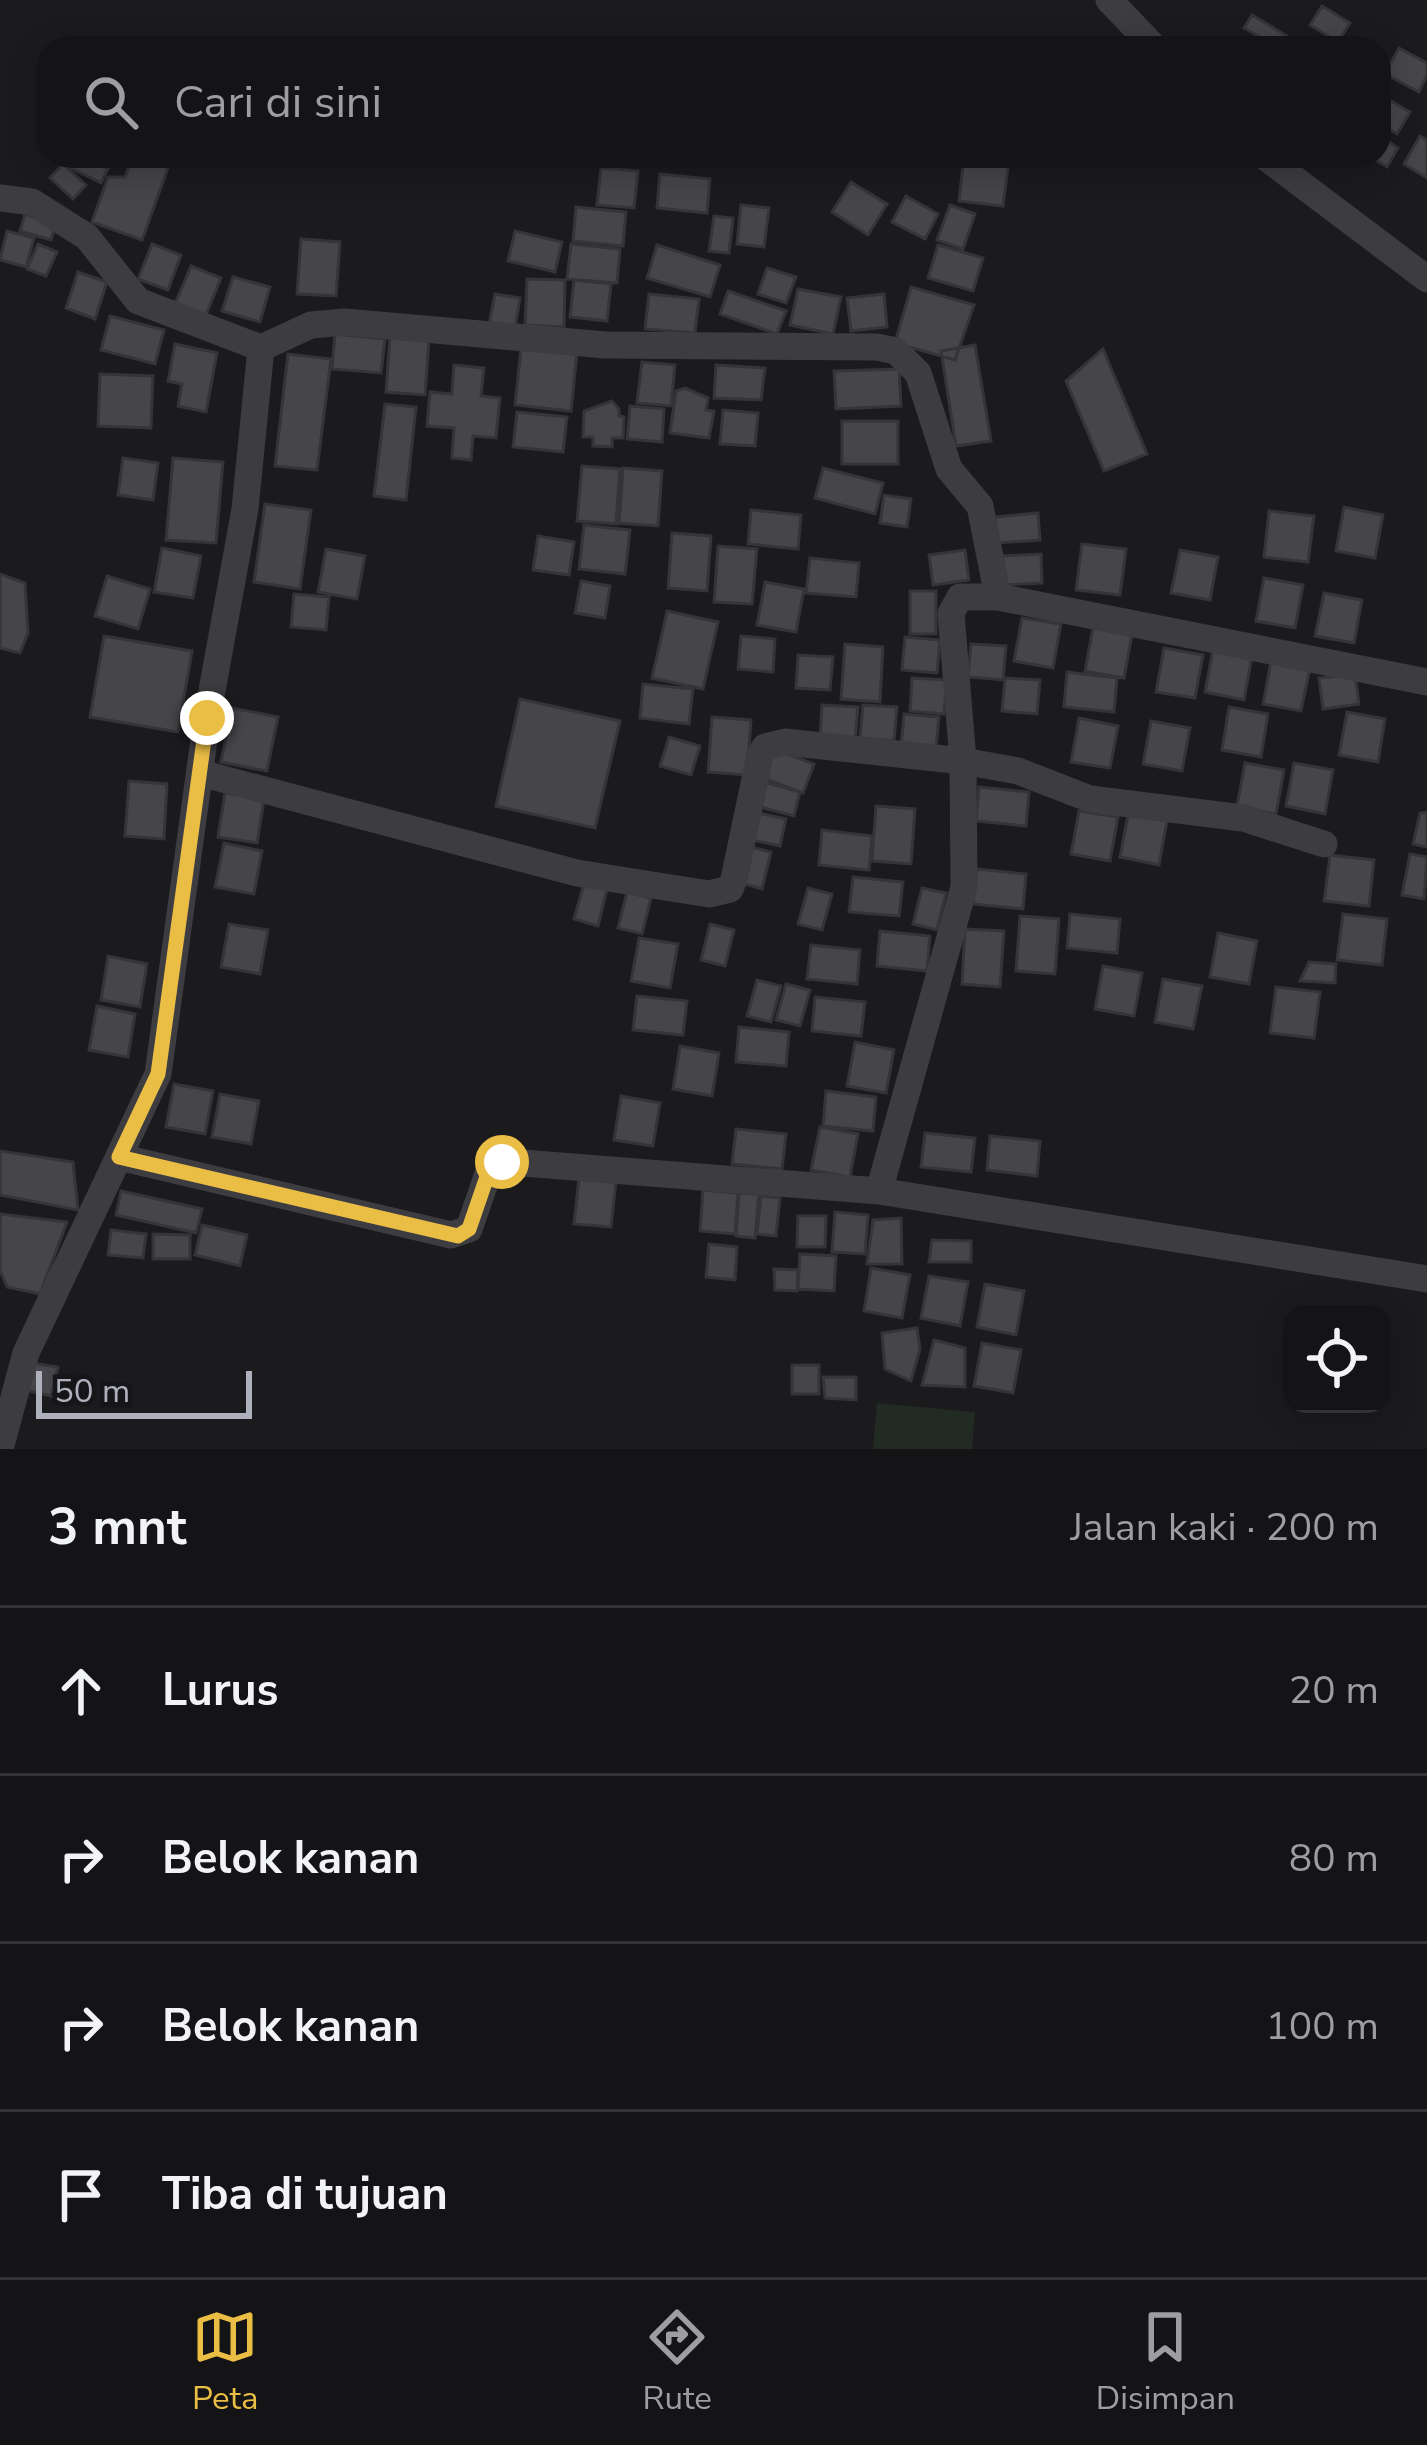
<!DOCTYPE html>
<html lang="id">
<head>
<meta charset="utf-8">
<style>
	:root { --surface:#141416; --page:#212123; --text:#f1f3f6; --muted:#9d9ea1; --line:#333335; --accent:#eabd45 }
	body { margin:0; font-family:"Nunito Sans",sans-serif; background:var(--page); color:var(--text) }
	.controls { position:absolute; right:36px; bottom:36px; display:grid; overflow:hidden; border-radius:24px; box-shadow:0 6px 30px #0003 }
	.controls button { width:108px; height:108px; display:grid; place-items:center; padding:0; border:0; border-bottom:3px solid var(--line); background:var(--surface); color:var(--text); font:60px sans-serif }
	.scale { position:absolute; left:36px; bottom:30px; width:216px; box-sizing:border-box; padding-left:12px; border:6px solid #aeb1bb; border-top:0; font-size:33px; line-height:42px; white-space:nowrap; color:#aeb1bb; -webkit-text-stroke:9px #161518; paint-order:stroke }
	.stop { position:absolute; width:36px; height:36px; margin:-27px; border:9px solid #eabd45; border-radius:50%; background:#fff }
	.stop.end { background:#eabd45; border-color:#fff; box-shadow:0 3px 12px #0008 }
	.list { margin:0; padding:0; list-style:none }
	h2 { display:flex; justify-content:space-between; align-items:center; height:156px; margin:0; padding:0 48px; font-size:51px }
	h2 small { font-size:39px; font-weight:400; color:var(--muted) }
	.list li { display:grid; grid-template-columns:78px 1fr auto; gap:36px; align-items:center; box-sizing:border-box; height:168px; padding:0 48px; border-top:3px solid var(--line) }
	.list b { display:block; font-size:45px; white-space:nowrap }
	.list em { font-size:39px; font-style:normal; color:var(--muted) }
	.icon { flex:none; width:66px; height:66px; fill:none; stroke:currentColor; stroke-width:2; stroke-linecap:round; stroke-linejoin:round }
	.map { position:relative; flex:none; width:1427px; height:1449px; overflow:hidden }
	.search { position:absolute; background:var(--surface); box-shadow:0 6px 30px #0003; left:36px; right:36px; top:36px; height:132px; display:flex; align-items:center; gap:30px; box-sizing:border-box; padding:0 42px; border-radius:36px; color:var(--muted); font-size:45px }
	.sheet { height:828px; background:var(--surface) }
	nav { display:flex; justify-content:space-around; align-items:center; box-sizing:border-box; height:168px; border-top:3px solid var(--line); background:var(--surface); font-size:33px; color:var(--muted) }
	nav a { display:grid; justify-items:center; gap:6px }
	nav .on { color:var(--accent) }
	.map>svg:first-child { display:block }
	.green { fill:#222a24 }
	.building { fill:#45454a; stroke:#353538; stroke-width:3 }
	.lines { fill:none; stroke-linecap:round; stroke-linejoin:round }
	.street { stroke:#3c3c41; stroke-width:27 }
	.route { stroke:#eabd45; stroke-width:15 }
</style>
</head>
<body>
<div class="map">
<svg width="1427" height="1449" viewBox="0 0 1427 1449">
	<rect width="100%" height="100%" fill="#1b1a1d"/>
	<path class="green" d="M 877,1403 L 975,1412 L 972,1449 L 873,1449 Z"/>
	<path class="building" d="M 1322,6 L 1350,23 L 1338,42 L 1310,25 Z
		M 1252,15 L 1287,36 L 1279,48 L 1244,28 Z
		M 1399,48 L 1427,63 L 1427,75 L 1419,92 L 1385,74 Z
		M 1383,96 L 1410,112 L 1397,134 L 1379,123 Z
		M 1420,136 L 1427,140 L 1427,178 L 1404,164 Z
		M 1387,141 L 1398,148 L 1387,167 L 1376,160 Z
		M 74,156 L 83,156 L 108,169 L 101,183 L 69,167 Z
		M 133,156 L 168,168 L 142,240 L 92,222 L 108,177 L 125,177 Z
		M 964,156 L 1009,160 L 1003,206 L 959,201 Z
		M 63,164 L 86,185 L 73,199 L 50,178 Z
		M 601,168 L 638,171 L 634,208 L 597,205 Z
		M 660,174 L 710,179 L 707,213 L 657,208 Z
		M 851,182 L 887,204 L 868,235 L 832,212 Z
		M 906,196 L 938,214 L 925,239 L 892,222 Z
		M 741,205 L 769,208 L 764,247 L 737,244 Z
		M 950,205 L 975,214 L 963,249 L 937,240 Z
		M 576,207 L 626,212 L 623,246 L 573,241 Z
		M 25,214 L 56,224 L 51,240 L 20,231 Z
		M 714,216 L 733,218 L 729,253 L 709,251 Z
		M 7,231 L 34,238 L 26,267 L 0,260 Z
		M 515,231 L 562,242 L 555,272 L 508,261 Z
		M 301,239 L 340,242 L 336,296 L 297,294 Z
		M 38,244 L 57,252 L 46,276 L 27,269 Z
		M 152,244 L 181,255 L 168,290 L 138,279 Z
		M 571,244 L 620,249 L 617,283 L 567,279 Z
		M 657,245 L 720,265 L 710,297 L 647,278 Z
		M 938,245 L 983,258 L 973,291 L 928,278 Z
		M 191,266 L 221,278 L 205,317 L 175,304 Z
		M 767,268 L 796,277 L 786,303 L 758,294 Z
		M 78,272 L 107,282 L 95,319 L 66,308 Z
		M 233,277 L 270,287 L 260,322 L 222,311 Z
		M 527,279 L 565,280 L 564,327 L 525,325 Z
		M 574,280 L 611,284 L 607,321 L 570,317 Z
		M 911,287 L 974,305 L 955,360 L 895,343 Z
		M 798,289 L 841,297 L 833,334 L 790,325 Z
		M 728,291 L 786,311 L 777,334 L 720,314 Z
		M 495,294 L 520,298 L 515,328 L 489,324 Z
		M 649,294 L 699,299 L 695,333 L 645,329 Z
		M 884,294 L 887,327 L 851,331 L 847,298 Z
		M 110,316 L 164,330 L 155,364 L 101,350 Z
		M 335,334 L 385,339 L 381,373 L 332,369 Z
		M 390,337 L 429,340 L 425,395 L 386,392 Z
		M 175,344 L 217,353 L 206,412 L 178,406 L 182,384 L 168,381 Z
		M 975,345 L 991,441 L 956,446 L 941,351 Z
		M 521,349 L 577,354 L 571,411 L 515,405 Z
		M 1103,349 L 1147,454 L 1104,471 L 1066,381 Z
		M 288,354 L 331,359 L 317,470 L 275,466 Z
		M 642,362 L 675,365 L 671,406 L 637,403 Z
		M 454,365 L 484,368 L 481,396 L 500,398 L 496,438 L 473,436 L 471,460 L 452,458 L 454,428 L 427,426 L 430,392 L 452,394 Z
		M 716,365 L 765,368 L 761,400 L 714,398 Z
		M 899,369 L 901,406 L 836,409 L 834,371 Z
		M 100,374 L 153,376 L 151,428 L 98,426 Z
		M 685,388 L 708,398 L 706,410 L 714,411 L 709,438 L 670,433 L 676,391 Z
		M 612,401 L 619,409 L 619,416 L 624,417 L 623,438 L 612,438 L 612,447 L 593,446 L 593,437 L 583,437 L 584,411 Z
		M 385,404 L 416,407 L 406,500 L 374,496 Z
		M 630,406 L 664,409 L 662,442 L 627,439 Z
		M 723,410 L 758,413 L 755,446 L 720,444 Z
		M 517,412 L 567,417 L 563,452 L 513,447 Z
		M 842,421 L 898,421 L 898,464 L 842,464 Z
		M 123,458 L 158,463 L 153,500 L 118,495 Z
		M 173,458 L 223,462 L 216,543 L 166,540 Z
		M 582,466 L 620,469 L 616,524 L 577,521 Z
		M 623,468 L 662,471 L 658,526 L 619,523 Z
		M 823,468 L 883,483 L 875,514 L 815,498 Z
		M 884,495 L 911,499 L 907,527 L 880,523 Z
		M 265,504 L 311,510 L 300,589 L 254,582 Z
		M 1344,507 L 1383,515 L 1375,558 L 1336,551 Z
		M 751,510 L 801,515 L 798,549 L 748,544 Z
		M 1269,511 L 1314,516 L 1308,562 L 1264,557 Z
		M 1038,513 L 1040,540 L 997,543 L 995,517 Z
		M 584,525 L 630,530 L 625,574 L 579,569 Z
		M 672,533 L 711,536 L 707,591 L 668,588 Z
		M 538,536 L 574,542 L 569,575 L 533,570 Z
		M 1082,544 L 1126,549 L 1120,595 L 1076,590 Z
		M 718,546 L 757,549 L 752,604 L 714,602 Z
		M 162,548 L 201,556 L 193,598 L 154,592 Z
		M 326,549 L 365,556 L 357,599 L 318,592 Z
		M 965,550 L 969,580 L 933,585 L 929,555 Z
		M 1180,550 L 1218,557 L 1210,600 L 1171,593 Z
		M 1041,554 L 1042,583 L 1004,585 L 1002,556 Z
		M 810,558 L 859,563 L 856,597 L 806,593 Z
		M 0,574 L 25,583 L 28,633 L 20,653 L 0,648 Z
		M 107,576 L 150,589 L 138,629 L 95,616 Z
		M 1264,578 L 1303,585 L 1295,628 L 1256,621 Z
		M 581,581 L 610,586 L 605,618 L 575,613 Z
		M 765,582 L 804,589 L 796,632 L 757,625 Z
		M 910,591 L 936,591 L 936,634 L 910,634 Z
		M 1324,593 L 1362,600 L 1354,643 L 1315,636 Z
		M 294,594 L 329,597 L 326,630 L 291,627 Z
		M 667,611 L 718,622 L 703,689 L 652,678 Z
		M 1022,618 L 1061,624 L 1053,668 L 1014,661 Z
		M 1093,628 L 1132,635 L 1124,678 L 1085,671 Z
		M 104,636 L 192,651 L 178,732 L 90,717 Z
		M 741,636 L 775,639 L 773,672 L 738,669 Z
		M 905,637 L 940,640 L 937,673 L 902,670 Z
		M 845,644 L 883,647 L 880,702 L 841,699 Z
		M 971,644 L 1006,646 L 1003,680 L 968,677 Z
		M 1164,648 L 1203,655 L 1195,698 L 1156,692 Z
		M 1213,649 L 1252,656 L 1244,700 L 1205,692 Z
		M 798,655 L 833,657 L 830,690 L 796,688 Z
		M 1271,661 L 1310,668 L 1301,711 L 1263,704 Z
		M 1067,672 L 1117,678 L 1114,712 L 1064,707 Z
		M 1355,674 L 1359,704 L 1323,709 L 1319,678 Z
		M 912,678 L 947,680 L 944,714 L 910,711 Z
		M 1005,678 L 1040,680 L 1037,714 L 1002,711 Z
		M 643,684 L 693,689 L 689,724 L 640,718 Z
		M 520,699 L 620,721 L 595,828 L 496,806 Z
		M 822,705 L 858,707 L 855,741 L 820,738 Z
		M 863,705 L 897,707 L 894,741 L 860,738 Z
		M 1229,707 L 1268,714 L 1261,757 L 1222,750 Z
		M 232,708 L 278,717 L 267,771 L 221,762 Z
		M 1347,712 L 1385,719 L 1378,762 L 1339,755 Z
		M 904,714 L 939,717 L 936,749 L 901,746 Z
		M 712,717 L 751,720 L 747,775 L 708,772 Z
		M 1079,718 L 1118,726 L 1110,768 L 1071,762 Z
		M 1151,721 L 1190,728 L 1182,771 L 1143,764 Z
		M 669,737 L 700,746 L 691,775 L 660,766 Z
		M 775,749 L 814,764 L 803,793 L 763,778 Z
		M 1245,763 L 1284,770 L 1276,814 L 1237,806 Z
		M 1294,763 L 1333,770 L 1325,814 L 1286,806 Z
		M 129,781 L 167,784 L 164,839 L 125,836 Z
		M 763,782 L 800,792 L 794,816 L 757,806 Z
		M 979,787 L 1029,792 L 1026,826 L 976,821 Z
		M 225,793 L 264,800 L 257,843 L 218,837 Z
		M 876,806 L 915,809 L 911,864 L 872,861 Z
		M 1079,811 L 1118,817 L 1110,861 L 1071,854 Z
		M 754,812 L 786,819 L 780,846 L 748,839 Z
		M 1427,812 L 1427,847 L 1413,844 L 1420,813 Z
		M 1128,815 L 1167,821 L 1159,865 L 1120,857 Z
		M 822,830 L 872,836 L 869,870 L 819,865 Z
		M 224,843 L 262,851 L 254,894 L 215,887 Z
		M 747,846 L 771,852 L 762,889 L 738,882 Z
		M 1410,854 L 1427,857 L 1424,899 L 1402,895 Z
		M 1330,855 L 1374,860 L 1369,906 L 1324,901 Z
		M 977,869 L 1026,874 L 1023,909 L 973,904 Z
		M 853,877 L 903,882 L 899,916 L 849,912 Z
		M 584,883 L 607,889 L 598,926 L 574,919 Z
		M 808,888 L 832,894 L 822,930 L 798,924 Z
		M 922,888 L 946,893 L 937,930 L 913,924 Z
		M 627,892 L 651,898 L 642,934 L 618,928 Z
		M 1070,914 L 1120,919 L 1117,953 L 1067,948 Z
		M 1343,914 L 1387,919 L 1382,965 L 1337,960 Z
		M 1020,916 L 1059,919 L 1055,974 L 1016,971 Z
		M 229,924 L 268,930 L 260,974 L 221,967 Z
		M 710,924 L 734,930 L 725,966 L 701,960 Z
		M 965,929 L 1004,931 L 1000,987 L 962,984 Z
		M 880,931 L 930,936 L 927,971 L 877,966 Z
		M 1218,933 L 1257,941 L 1249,984 L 1210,977 Z
		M 639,938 L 678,944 L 670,988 L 631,981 Z
		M 811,945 L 860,950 L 857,984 L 807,979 Z
		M 108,956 L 147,964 L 140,1007 L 101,1000 Z
		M 1309,962 L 1336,964 L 1335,983 L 1300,981 Z
		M 1103,966 L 1142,973 L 1134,1016 L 1095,1009 Z
		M 1163,979 L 1202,986 L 1193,1029 L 1155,1022 Z
		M 757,980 L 781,986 L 771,1022 L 747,1016 Z
		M 786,984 L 810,990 L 800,1026 L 776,1020 Z
		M 1276,987 L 1320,992 L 1314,1038 L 1270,1033 Z
		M 637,996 L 687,1001 L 683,1035 L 633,1030 Z
		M 815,997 L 865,1002 L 861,1036 L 812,1031 Z
		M 97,1006 L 135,1014 L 128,1057 L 89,1050 Z
		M 739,1027 L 789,1032 L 786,1066 L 736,1062 Z
		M 855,1042 L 894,1050 L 886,1093 L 847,1086 Z
		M 680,1046 L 719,1053 L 712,1096 L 673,1089 Z
		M 174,1084 L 213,1091 L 205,1134 L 166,1127 Z
		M 826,1091 L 876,1097 L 873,1131 L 823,1126 Z
		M 220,1094 L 259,1101 L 251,1144 L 212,1137 Z
		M 621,1096 L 660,1103 L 653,1146 L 614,1140 Z
		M 820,1127 L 858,1134 L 850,1177 L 811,1170 Z
		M 736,1129 L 786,1134 L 782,1169 L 732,1164 Z
		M 925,1133 L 975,1138 L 971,1172 L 921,1167 Z
		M 990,1136 L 1040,1141 L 1037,1176 L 987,1170 Z
		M 0,1151 L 73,1162 L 78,1210 L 0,1195 Z
		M 579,1178 L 616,1181 L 611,1227 L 574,1224 Z
		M 703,1190 L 738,1193 L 735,1234 L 700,1231 Z
		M 121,1191 L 202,1209 L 196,1233 L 116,1215 Z
		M 739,1193 L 759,1194 L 755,1238 L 736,1236 Z
		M 761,1196 L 780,1198 L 776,1236 L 757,1234 Z
		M 835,1212 L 868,1215 L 865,1254 L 832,1252 Z
		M 0,1214 L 67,1222 L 40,1294 L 7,1287 L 0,1270 Z
		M 798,1216 L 826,1216 L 825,1247 L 797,1247 Z
		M 901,1218 L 902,1264 L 867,1264 L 873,1220 Z
		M 202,1225 L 247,1235 L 240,1266 L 195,1255 Z
		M 111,1230 L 146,1234 L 143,1258 L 108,1255 Z
		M 153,1234 L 190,1235 L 190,1259 L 153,1259 Z
		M 932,1240 L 971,1241 L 971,1262 L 929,1262 Z
		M 709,1244 L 737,1247 L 735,1280 L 706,1277 Z
		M 800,1254 L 836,1256 L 834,1291 L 798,1289 Z
		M 871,1268 L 910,1275 L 902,1318 L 864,1311 Z
		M 774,1269 L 798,1270 L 797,1291 L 775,1290 Z
		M 929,1276 L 968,1282 L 960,1326 L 921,1318 Z
		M 985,1284 L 1024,1291 L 1016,1335 L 977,1327 Z
		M 917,1328 L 920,1349 L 911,1381 L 885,1369 L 882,1333 Z
		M 934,1340 L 965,1348 L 965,1387 L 922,1385 Z
		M 982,1343 L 1021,1350 L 1013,1393 L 974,1386 Z
		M 31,1363 L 58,1367 L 51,1396 L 21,1389 Z
		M 792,1365 L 819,1365 L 819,1394 L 792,1394 Z
		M 823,1377 L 856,1377 L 856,1400 L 825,1398 Z"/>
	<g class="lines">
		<path class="street" d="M 1109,0 L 1155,48
			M 1264,156 L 1427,279
			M 0,198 L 32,202 L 87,237 L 138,301 L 261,348 L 245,509 L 207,718 L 158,1074 L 26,1353 L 0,1449
			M 261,348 L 311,325 L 345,322 L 605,345 L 877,347 L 896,351 L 918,373 L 949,469 L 980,506 L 998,597
			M 200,773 L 577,873 L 709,894 L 730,889 L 734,879 L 760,755 L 765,747 L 785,742 L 963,761 L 1018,771 L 1090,799 L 1243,818 L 1324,844
			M 119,1157 L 451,1235 L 469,1229 L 490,1168 L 510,1162 L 879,1191 L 1427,1279
			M 879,1191 L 964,887 L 963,761 L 951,613 L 960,597 L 998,597 L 1427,682"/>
	</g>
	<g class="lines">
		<path class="route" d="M 207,718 L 158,1074 L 119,1157 L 458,1236 L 469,1229 L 490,1168 L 502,1162"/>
	</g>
</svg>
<div class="controls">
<button><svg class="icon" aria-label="locate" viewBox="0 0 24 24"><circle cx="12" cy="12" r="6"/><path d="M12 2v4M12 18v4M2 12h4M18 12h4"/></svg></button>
</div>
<div class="scale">50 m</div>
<div class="stop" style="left:502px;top:1162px"></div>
<div class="stop end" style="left:207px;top:718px"></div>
<div class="search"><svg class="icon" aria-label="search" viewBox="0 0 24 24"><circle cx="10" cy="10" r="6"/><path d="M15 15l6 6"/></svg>Cari di sini</div>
</div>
<section class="sheet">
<h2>3 mnt<small>Jalan kaki · 200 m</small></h2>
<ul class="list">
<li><svg class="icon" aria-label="ahead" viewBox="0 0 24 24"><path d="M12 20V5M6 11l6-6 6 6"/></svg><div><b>Lurus</b></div><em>20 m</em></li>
<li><svg class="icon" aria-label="right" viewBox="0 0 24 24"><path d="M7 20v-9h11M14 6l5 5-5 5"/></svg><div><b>Belok kanan</b></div><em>80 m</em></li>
<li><svg class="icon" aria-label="right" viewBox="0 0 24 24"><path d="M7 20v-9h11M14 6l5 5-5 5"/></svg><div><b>Belok kanan</b></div><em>100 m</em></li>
<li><svg class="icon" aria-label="arrive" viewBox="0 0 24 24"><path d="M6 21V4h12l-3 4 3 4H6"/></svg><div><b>Tiba di tujuan</b></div></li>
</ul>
</section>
<nav>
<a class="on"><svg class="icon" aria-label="map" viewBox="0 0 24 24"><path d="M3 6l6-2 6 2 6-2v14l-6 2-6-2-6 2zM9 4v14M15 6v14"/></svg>Peta</a>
<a><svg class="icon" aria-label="directions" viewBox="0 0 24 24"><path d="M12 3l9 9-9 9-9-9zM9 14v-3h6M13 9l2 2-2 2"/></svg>Rute</a>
<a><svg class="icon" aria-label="saved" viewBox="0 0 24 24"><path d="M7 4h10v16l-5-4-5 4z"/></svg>Disimpan</a>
</nav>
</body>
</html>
